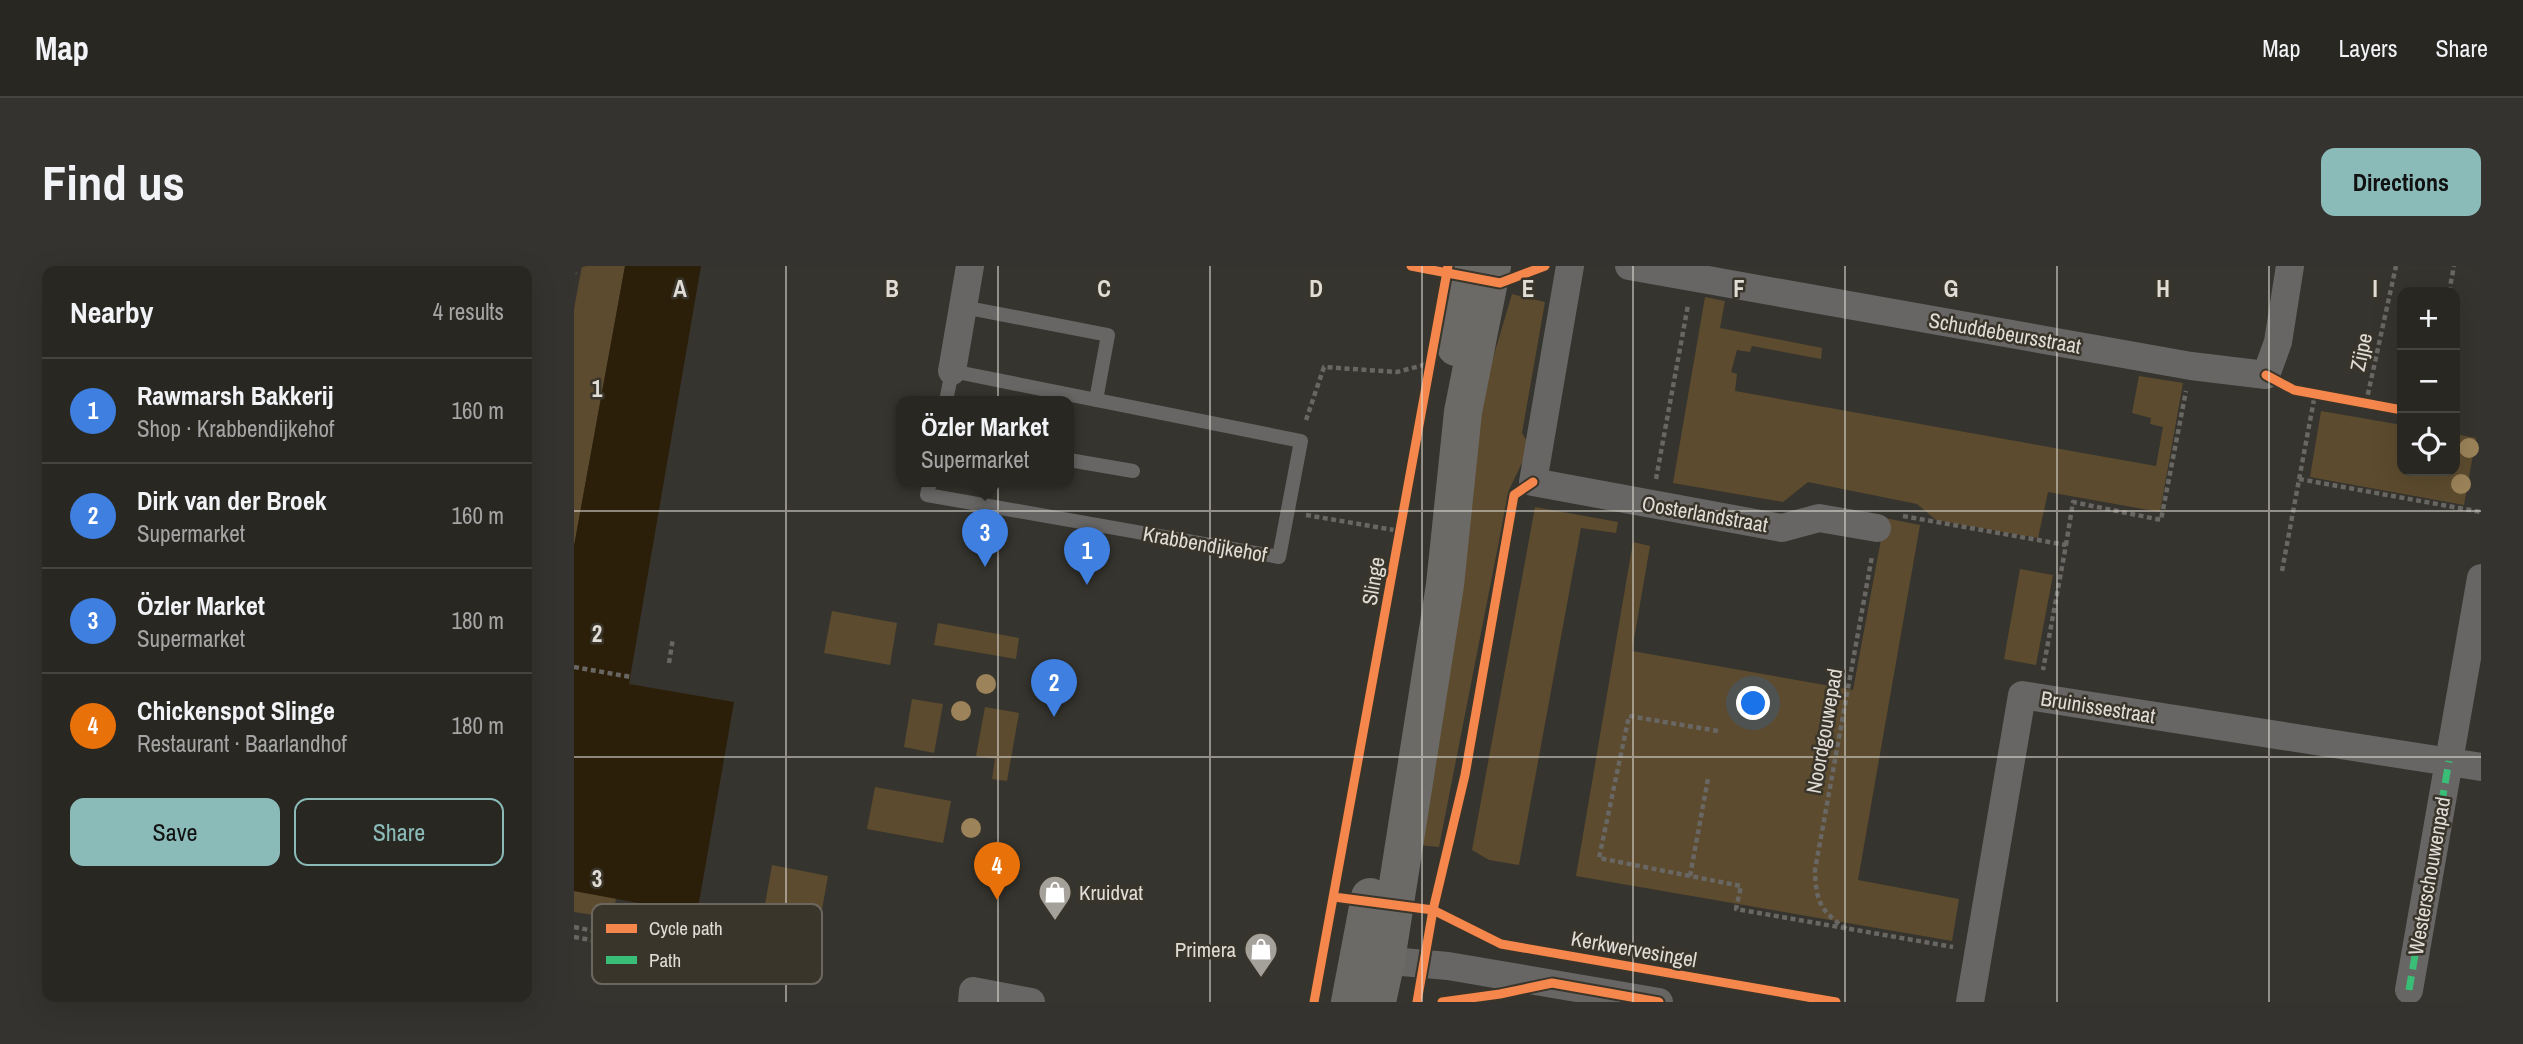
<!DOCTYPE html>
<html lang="en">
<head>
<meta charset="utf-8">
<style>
	:root { --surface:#282722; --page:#34332f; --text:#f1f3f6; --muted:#a5a5a5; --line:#444440; --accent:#8bbbb9 }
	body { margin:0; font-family:"Archivo Narrow",sans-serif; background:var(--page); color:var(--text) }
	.controls { position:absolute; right:21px; top:21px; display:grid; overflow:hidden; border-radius:14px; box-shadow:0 7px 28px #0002 }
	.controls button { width:63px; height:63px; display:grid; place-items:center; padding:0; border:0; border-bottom:2px solid var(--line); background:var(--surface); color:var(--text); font:35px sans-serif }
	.you { position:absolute; left:1180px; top:438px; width:24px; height:24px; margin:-18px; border:5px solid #fff; border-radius:50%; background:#1a73e8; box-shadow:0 0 0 10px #1a73e833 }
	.badge { display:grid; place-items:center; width:46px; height:46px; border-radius:50%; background:var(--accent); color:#fff; font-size:23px; font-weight:700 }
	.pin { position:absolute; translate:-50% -58px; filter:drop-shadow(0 2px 4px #0008) }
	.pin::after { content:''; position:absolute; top:37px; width:24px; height:21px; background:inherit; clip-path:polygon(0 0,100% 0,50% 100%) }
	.popup { position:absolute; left:322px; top:130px; width:178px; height:91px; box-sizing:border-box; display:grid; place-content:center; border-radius:14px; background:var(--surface); filter:drop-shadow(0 2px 5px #0005); font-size:23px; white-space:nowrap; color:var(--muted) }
	.popup b { font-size:26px; color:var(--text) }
	.popup::after { content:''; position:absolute; left:50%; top:100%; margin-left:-14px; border:14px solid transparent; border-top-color:var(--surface) }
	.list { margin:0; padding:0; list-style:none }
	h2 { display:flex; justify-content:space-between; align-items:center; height:91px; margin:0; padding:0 28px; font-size:30px }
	h2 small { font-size:23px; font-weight:400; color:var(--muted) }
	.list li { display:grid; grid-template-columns:46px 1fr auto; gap:21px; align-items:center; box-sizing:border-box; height:105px; padding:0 28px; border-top:2px solid var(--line) }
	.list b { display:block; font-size:26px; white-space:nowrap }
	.list p { margin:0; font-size:23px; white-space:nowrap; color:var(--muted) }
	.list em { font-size:23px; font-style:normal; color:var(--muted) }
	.actions { display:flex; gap:14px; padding:21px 28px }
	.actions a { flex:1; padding:16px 0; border:2px solid var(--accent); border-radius:14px; text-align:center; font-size:24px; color:var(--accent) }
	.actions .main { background:var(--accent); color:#111 }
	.icon { flex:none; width:38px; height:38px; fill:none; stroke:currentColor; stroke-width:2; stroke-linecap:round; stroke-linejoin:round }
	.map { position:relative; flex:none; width:1907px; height:736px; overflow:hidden; border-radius:14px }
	header { display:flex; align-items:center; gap:42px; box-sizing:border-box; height:98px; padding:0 35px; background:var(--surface); border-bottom:2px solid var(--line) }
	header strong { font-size:33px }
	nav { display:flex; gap:38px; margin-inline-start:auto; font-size:24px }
	.intro { display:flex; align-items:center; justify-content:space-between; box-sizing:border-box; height:168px; padding:0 42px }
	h1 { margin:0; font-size:49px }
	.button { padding:18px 32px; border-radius:14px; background:var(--accent); color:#111; font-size:24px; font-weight:700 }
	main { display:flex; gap:42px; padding:0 42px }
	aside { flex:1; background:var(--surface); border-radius:14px; box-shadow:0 7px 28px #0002 }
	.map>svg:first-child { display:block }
	.green { fill:#5c4b2e }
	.water { fill:#2c1f09 }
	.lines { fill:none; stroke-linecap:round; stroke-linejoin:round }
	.path { stroke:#696764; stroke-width:4.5; stroke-dasharray:5 3.5; stroke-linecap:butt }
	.lane { stroke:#676664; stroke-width:14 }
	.street { stroke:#676664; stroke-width:28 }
	.secondary { stroke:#6c6a67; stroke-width:38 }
	.quiet { stroke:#3abd76; stroke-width:7; stroke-dasharray:14 7; stroke-linecap:butt }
	.cycleway-casing { stroke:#3a352b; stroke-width:13 }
	.cycleway { stroke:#f5874c; stroke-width:9 }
	.tree { fill:#9c8359 }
	.grid { fill:none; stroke:#e0dcd6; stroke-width:2; stroke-opacity:0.55 }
	.labels { text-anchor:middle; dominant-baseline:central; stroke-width:5; stroke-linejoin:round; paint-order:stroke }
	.street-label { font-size:21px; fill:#e0dcd6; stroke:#3a352b }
	.poi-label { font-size:21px; fill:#e0dcd6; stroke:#3a352b; text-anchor:start }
	.key { fill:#3a352b; stroke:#6c675e; stroke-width:2 }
	.key-label { font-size:19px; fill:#e0dcd6 }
	.grid-label { font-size:23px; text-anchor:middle; font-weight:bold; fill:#e0dcd6; stroke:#3a352b; stroke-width:5; stroke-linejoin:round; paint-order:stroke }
</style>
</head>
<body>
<header>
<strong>Map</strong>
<nav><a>Map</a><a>Layers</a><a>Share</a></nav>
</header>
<div class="intro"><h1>Find us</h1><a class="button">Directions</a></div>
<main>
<aside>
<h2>Nearby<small>4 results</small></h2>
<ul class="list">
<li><span class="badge" style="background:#3f7fe0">1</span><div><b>Rawmarsh Bakkerij</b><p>Shop · Krabbendijkehof</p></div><em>160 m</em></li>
<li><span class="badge" style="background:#3f7fe0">2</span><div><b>Dirk van der Broek</b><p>Supermarket</p></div><em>160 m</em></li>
<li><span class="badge" style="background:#3f7fe0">3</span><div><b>Özler Market</b><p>Supermarket</p></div><em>180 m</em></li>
<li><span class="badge" style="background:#e8710a">4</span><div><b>Chickenspot Slinge</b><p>Restaurant · Baarlandhof</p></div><em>180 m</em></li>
</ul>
<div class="actions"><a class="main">Save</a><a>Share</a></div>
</aside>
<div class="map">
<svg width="1907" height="736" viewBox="0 0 1907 736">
	<rect width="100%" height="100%" fill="#36342e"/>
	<path class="green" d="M 8,0 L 51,0 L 0,280 L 0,43 Z
		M 938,28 L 971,36 L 948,167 L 956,180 L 935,224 L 865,581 L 845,579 L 908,129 Z
		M 1131,31 L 1151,35 L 1146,62 L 1248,82 L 1247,93 L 1178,80 L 1176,86 L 1163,84 L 1157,106 L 1163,108 L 1161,125 L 1582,200 L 1589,161 L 1576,158 L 1577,152 L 1558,147 L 1565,110 L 1609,117 L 1586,246 L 1474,226 L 1464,272 L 1362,254 L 1343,238 L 1234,216 L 1209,236 L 1099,217 Z
		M 1747,145 L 1828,159 L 1828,205 L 1881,205 L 1881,168 L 1902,172 L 1890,239 L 1736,211 Z
		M 961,241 L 1044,256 L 1042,267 L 1007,262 L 945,599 L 915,594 L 898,584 Z
		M 1311,252 L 1346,259 L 1284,614 L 1385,633 L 1378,675 L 1002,610 L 1059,276 L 1076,280 L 1058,385 L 1279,424 Z
		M 1446,303 L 1479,309 L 1462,399 L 1430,393 Z
		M 258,345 L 323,357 L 316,399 L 250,387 Z
		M 364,357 L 445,372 L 442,393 L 360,379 Z
		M 338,433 L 369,438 L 360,487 L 330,481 Z
		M 411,441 L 445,447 L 433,515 L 418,513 L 421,493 L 402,490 Z
		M 301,521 L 377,535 L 369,577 L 293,563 Z
		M 198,599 L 254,610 L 241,683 L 185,672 Z
		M 0,625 L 42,632 L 39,652 L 0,646 Z"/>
	<path class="water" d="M 51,0 L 127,0 L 55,418 L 160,436 L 123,648 L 0,625 L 0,280 Z"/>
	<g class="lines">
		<path class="path" d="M 0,8 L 1,0
			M 1875,26 L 1880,0
			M 1792,137 L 1822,0
			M 732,154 L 750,101 L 823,106 L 850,99 L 856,100
			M 1082,213 L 1114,39
			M 1725,213 L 1907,246
			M 732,249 L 820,264 L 825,268
			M 1329,250 L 1492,279 L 1469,404
			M 1492,279 L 1499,236 L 1587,254 L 1612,125
			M 1708,305 L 1741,128
			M 95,397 L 99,372
			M 0,401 L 57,411
			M 1144,465 L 1055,450 L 1025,592 L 1167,620 L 1162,643 L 1379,681
			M 1116,610 L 1134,513
			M 0,661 L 25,666
			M 1272,663 C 1246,644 1242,636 1241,604 L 1298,290
			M 0,671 L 23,675"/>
		<path class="lane" d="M 389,41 L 534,69 L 522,134
			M 495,194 L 559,205
			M 356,215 L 353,229 L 705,291 L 727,175 L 378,105 L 372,135"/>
		<path class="street" d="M 996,0 L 959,216 L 1208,262 L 1245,252 L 1303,262
			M 1055,0 L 1617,100 L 1692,109 L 1704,76 L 1716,0
			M 378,105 L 396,0
			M 794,693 L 874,700 L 1085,736
			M 1835,724 L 1907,312
			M 398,736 L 399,725 L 457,736
			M 1396,736 L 1448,429 L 1907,501"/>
		<path class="secondary" d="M 882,81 L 890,0
			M 776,736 L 796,631
			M 803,736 L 812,694 L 871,319 L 889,146 L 918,0"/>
		<path class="quiet" d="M 1835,724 L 1875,495"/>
		<defs>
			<path id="cycleway" d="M 837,0 L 926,17 L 971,0
				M 1692,109 L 1720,124 L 1828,144
				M 760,631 L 859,644 L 927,678 L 1262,736
				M 740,736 L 874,0
				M 843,736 L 859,644 L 891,509 L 940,229 L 959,216
				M 868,736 L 926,728 L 978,717 L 1085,736"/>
		</defs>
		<use href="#cycleway" class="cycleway-casing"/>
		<use href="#cycleway" class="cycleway"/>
	</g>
	<g class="tree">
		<circle cx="1895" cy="182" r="10"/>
		<circle cx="1887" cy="218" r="10"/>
		<circle cx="412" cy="418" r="10"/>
		<circle cx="387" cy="445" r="10"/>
		<circle cx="397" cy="562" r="10"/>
	</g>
	<path class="grid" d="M 212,0 L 212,736M 424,0 L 424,736M 636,0 L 636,736M 848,0 L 848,736M 1059,0 L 1059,736M 1271,0 L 1271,736M 1483,0 L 1483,736M 1695,0 L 1695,736M 0,245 L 1907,245M 0,491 L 1907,491"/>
	<defs>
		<symbol id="shop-pin" viewBox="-11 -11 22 30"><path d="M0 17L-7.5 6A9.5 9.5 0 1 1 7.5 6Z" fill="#a4a19b" stroke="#3a352b"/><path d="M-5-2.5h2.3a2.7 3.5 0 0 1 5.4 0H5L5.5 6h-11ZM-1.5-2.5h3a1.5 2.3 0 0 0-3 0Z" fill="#fff"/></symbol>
	</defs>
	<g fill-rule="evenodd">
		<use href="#shop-pin" x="462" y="607" width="38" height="52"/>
		<use href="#shop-pin" x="668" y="664" width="38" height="52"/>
	</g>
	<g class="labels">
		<g class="street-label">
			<text transform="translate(1431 67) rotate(10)">Schuddebeursstraat</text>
			<text transform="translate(1787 86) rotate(-78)">Zijpe</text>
			<text transform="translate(1131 248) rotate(10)">Oosterlandstraat</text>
			<text transform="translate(631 278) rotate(10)">Krabbendijkehof</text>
			<text transform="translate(799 315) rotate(-80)">Slinge</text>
			<text transform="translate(1524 441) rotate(9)">Bruinissestraat</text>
			<text transform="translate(1250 465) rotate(-80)">Noordgouwepad</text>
			<text transform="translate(1855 610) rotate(-80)">Westerschouwenpad</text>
			<text transform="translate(1060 683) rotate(10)">Kerkwervesingel</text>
		</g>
		<g class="poi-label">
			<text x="505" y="626">Kruidvat</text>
			<text x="662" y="683" text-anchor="end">Primera</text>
		</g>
	</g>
	<rect x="18" y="638" width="230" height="80" rx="10" class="key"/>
	<rect x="32" y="658" width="31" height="9" fill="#f5874c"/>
	<rect x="32" y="690" width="31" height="8" fill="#3abd76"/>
	<g class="key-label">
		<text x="75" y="669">Cycle path</text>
		<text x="75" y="701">Path</text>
	</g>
	<g class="grid-label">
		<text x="106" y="31">A</text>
		<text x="318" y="31">B</text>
		<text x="530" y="31">C</text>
		<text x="742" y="31">D</text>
		<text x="954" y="31">E</text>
		<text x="1165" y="31">F</text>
		<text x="1377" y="31">G</text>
		<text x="1589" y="31">H</text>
		<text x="1801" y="31">I</text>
		<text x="23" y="131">1</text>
		<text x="23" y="376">2</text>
		<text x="23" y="621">3</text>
	</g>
</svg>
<div class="controls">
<button>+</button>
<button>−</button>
<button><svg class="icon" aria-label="locate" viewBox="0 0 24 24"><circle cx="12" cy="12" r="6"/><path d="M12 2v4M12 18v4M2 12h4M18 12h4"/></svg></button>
</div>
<div class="you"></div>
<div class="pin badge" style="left:513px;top:319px;background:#3f7fe0">1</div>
<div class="pin badge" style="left:480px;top:451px;background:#3f7fe0">2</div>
<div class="pin badge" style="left:411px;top:301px;background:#3f7fe0">3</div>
<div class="popup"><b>Özler Market</b>Supermarket</div>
<div class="pin badge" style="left:423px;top:634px;background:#e8710a">4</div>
</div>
</main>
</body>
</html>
